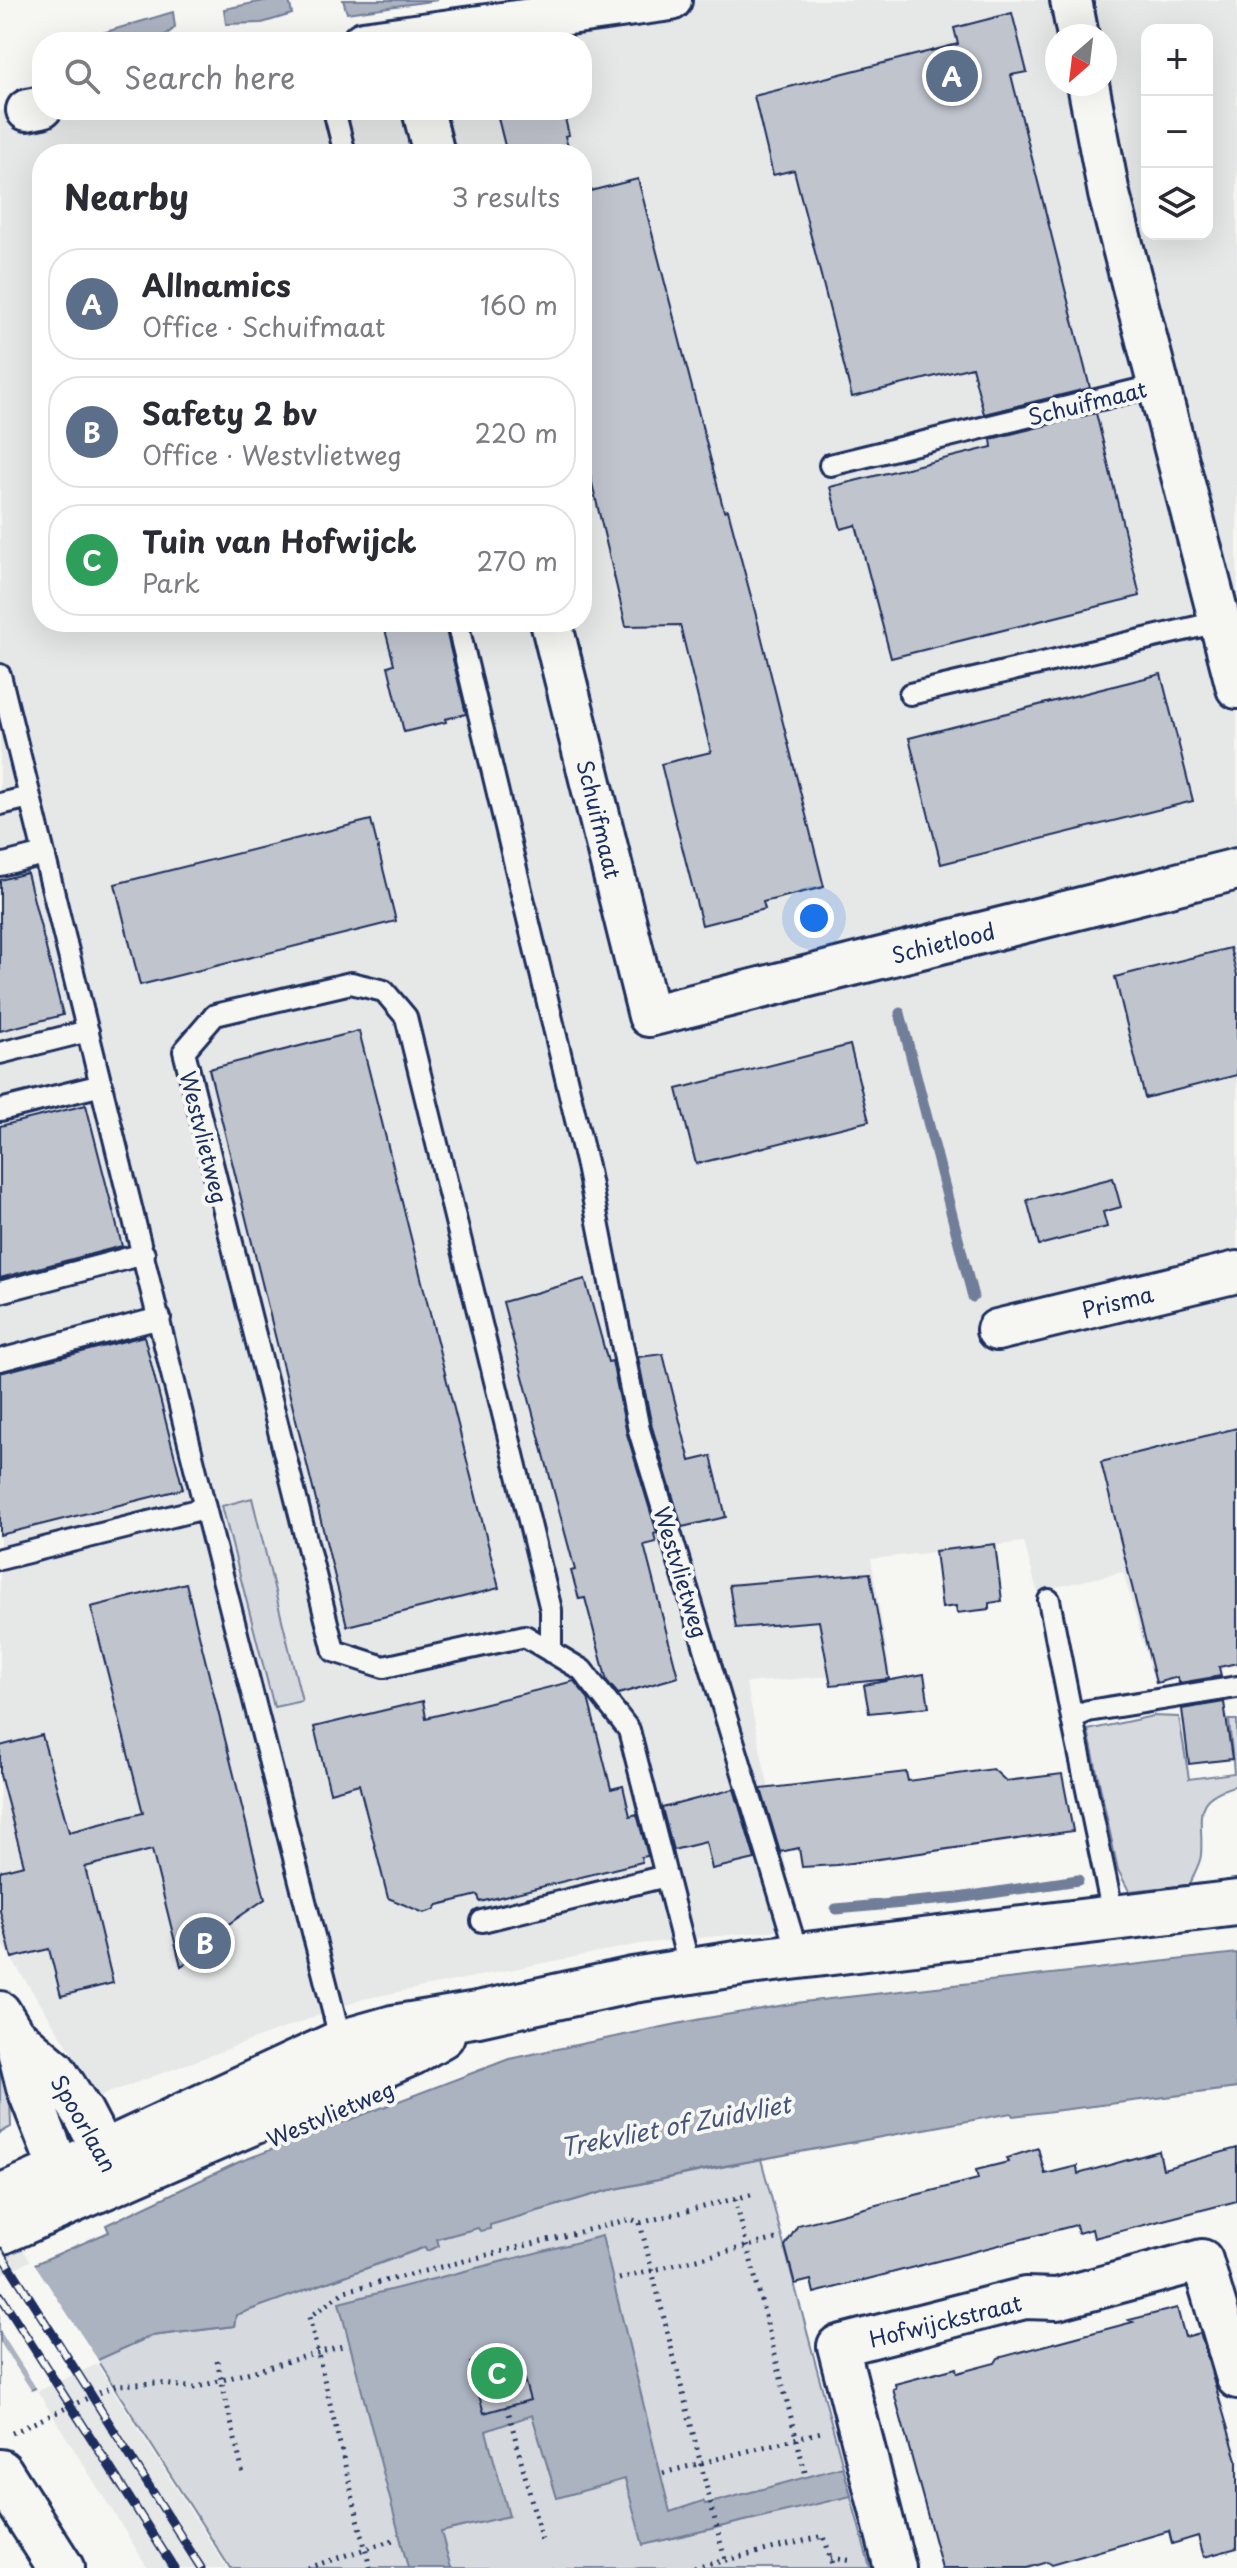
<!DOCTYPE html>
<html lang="en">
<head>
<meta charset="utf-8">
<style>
	:root { --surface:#fff; --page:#f2f2f3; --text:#2b2b33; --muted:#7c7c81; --line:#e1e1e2; --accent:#7c3aed }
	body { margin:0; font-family:"Playpen Sans",sans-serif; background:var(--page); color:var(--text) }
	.controls { position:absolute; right:24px; top:24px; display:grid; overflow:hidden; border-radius:16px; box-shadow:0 8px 32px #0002 }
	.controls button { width:72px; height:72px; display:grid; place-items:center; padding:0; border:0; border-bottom:2px solid var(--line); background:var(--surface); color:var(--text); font:40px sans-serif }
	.compass { position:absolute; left:1045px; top:24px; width:72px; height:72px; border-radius:50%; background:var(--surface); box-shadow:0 8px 32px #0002; rotate:208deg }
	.you { position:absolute; left:814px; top:918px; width:28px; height:28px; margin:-20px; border:6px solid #fff; border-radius:50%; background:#1a73e8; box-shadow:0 0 0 12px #1a73e833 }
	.badge { display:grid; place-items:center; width:52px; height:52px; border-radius:50%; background:var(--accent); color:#fff; font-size:26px; font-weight:700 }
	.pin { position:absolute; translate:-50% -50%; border:4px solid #fff; box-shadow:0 2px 8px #0006 }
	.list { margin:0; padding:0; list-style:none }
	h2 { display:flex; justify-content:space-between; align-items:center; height:104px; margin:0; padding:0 32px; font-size:34px }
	h2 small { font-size:26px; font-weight:400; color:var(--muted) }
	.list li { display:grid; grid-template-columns:52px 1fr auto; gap:24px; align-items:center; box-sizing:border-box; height:112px; margin:0 16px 16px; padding:0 16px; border:2px solid var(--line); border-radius:32px }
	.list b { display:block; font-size:30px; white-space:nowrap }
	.list p { margin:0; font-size:26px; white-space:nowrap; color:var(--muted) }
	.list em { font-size:26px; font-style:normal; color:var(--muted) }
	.icon { flex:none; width:44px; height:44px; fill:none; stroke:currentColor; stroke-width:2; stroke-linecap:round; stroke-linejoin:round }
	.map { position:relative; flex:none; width:1237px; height:2568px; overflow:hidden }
	.search { position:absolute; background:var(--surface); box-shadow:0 8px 32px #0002; left:32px; top:32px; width:560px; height:88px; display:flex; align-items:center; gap:20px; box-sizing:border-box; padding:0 28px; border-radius:32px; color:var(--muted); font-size:30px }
	.panel { position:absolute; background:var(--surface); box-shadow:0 8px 32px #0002; left:32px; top:144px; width:560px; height:488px; border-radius:32px }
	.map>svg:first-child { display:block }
	.built { fill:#e6e7e7; fill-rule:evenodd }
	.green { fill:#d6d9dd; stroke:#78849e; stroke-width:2 }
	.water { fill:#abb2c0; stroke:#717e99; stroke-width:2 }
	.pier { fill:#f6f6f2 }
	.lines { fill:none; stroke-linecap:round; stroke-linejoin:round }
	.stream { stroke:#717e99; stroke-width:11 }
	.building { fill:#c0c4cd; stroke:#1b2f5e; stroke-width:2 }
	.service-casing { stroke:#1b2f5e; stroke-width:26 }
	.minor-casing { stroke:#1b2f5e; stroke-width:46 }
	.tertiary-casing { stroke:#1b2f5e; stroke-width:50 }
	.motorway-casing { stroke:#1b2f5e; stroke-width:50 }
	.path { stroke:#1b2f5e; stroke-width:5; stroke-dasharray:2 6; stroke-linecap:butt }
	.service { stroke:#f6f6f2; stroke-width:20 }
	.minor { stroke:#f6f6f2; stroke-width:40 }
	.tertiary { stroke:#f6f6f2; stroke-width:44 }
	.motorway { stroke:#f6f6f2; stroke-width:44 }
	.rail-casing { stroke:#1b2f5e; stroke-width:9 }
	.rail { stroke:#f6f6f2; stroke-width:6; stroke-dasharray:18; stroke-linecap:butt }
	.labels { text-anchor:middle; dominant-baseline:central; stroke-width:8; stroke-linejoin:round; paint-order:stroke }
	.street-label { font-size:22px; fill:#1b2f5e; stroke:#f6f6f2 }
	.water-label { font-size:24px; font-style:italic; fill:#46567b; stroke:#f6f6f2 }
</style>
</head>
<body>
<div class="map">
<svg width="1237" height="2568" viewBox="0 0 1237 2568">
	<rect width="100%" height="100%" fill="#f6f6f2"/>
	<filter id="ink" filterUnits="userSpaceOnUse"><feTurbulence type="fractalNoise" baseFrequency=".0125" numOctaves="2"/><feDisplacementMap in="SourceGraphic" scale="16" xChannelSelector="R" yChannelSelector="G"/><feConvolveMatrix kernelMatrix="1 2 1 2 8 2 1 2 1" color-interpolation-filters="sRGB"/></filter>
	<g filter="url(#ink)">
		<path class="built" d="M 549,0 L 1237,0 L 1237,1665 L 1155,1685 L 1123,1572 L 1037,1591 L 1024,1542 L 871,1559 L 890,1671 L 746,1683 L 799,1928 L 639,1944 L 363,1999 L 100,2096 L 0,1941 L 0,111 L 42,101 L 42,110 L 582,110 L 582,42 L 287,42 L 331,31 ZM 1147,30 L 1207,30 L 1207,234 L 1147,234 ZM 1057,36 L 1105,36 L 1105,84 L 1057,84 ZM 42,154 L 582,154 L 582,622 L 42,622 Z
			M 0,2213 L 227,2568 L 148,2568 L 0,2331 Z"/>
		<path class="green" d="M 252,1498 L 302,1701 L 274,1707 L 222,1506 Z
			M 1153,1716 L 1179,1717 L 1189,1779 L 1234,1773 L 1229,1720 L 1237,1720 L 1237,1785 C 1188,1799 1204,1816 1201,1855 C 1200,1865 1193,1875 1189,1885 L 1129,1891 L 1118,1870 L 1088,1730 Z
			M 0,2054 L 9,2073 L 11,2127 L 0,2133 Z
			M 761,2159 L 870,2568 L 230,2568 L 97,2360 L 151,2336 L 234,2326 L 236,2315 L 426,2247 L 427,2250 L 438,2246 L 437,2239 L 479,2227 L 490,2228 L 489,2225 L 606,2191 Z"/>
		<path class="water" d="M 269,0 L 289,0 L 292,14 L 262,23 L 226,24 L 224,9 Z
			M 343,0 L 438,0 L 347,13 Z
			M 173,12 L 175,27 C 154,51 102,42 72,42 Z
			M 1237,1953 L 1237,2088 L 1013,2116 L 1011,2113 L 713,2168 L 606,2191 L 490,2225 L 490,2229 L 480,2231 L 478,2228 L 437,2239 L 439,2246 L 427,2251 L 425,2247 L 236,2315 L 234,2326 L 151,2336 L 0,2404 L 0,2279 L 109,2232 L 106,2225 L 239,2162 L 509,2059 L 701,2019 L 803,2002 Z
			M 602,2236 L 670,2512 L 703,2501 L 705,2504 L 718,2501 L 843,2467 L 851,2496 L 643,2545 L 625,2479 L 557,2498 L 532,2415 L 486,2431 L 509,2516 L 441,2532 L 451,2568 L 408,2568 L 339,2303 Z"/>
		<path class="pier" d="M 32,2260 L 100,2363 L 38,2391 L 0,2331 L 0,2275 Z
			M 0,2342 L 33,2393 L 0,2408 Z"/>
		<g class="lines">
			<path class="stream" d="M 900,1013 L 973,1297
				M 836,1909 L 958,1898 L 1078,1880"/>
		</g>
		<path class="building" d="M 1012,13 L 1027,72 L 1011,75 L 1090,388 L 984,414 L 972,367 L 852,397 L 794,170 L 773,175 L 754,96 L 958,44 L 954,28 Z
			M 496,110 L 563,110 L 569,135 L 565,136 L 570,154 L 507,154 Z
			M 638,179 L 724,511 L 728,510 L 758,623 L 824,887 L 763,902 L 765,909 L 702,925 L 661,764 L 711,752 L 680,625 L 626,626 L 582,441 L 582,193 Z
			M 1096,413 L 1140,596 L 891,658 L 856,525 L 841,529 L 830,487 L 992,447 L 991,439 Z
			M 383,622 L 444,622 L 466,714 L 445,719 L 446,722 L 404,732 L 388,666 L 394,664 Z
			M 1161,674 L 1193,801 L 941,864 L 909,738 Z
			M 371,820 L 396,921 L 140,985 L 115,884 Z
			M 27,873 L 63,1015 L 0,1031 L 0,880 Z
			M 1230,948 L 1237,975 L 1237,1075 L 1145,1098 L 1115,977 Z
			M 359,1031 L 499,1588 L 347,1626 L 209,1069 Z
			M 850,1045 L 869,1121 L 696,1164 L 677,1089 Z
			M 86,1105 L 122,1246 L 0,1278 L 0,1126 Z
			M 1113,1178 L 1121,1207 L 1103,1212 L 1107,1227 L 1039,1245 L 1027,1200 Z
			M 585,1279 L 608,1362 L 612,1361 L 627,1434 L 657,1533 L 654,1534 L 656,1542 L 644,1545 L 678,1677 L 618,1694 L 607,1681 L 585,1598 L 579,1599 L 571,1571 L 575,1570 L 503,1302 Z
			M 144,1336 L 183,1489 L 0,1535 L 0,1373 Z
			M 663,1354 L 690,1461 L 711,1456 L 726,1517 L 682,1527 L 652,1427 L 638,1357 Z
			M 1237,1428 L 1237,1663 L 1219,1667 L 1221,1676 L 1179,1683 L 1178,1677 L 1156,1683 L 1101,1462 Z
			M 995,1544 L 1002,1601 L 989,1603 L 989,1609 L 957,1613 L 956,1606 L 942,1608 L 935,1551 Z
			M 870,1573 L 889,1679 L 831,1685 L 819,1621 L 736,1628 L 729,1585 Z
			M 186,1583 L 265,1899 L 214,1934 L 219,1940 L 181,1966 L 152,1850 L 85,1867 L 113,1983 L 61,1996 L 49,1949 L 12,1958 L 0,1911 L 0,1871 L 24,1865 L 0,1775 L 0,1746 L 42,1735 L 69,1832 L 143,1813 L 91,1607 Z
			M 924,1674 L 929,1707 L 869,1713 L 864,1685 Z
			M 574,1681 L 588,1698 L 611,1789 L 623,1786 L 630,1816 L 637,1814 L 648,1856 L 641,1857 L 642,1862 L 480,1902 L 478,1895 L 438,1905 L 434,1910 L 424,1913 L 388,1898 L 359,1784 L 330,1792 L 314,1727 L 423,1701 L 426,1718 Z
			M 1224,1702 L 1232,1759 L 1189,1764 L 1182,1709 Z
			M 993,1769 L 1006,1781 L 1062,1774 L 1073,1831 L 837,1865 L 802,1867 L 799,1848 L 780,1852 L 761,1789 L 906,1772 L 908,1781 Z
			M 734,1789 L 755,1859 L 712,1869 L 706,1842 L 673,1850 L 662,1808 Z
			M 1038,2148 L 1045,2174 L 1077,2166 L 1078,2174 L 1159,2151 L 1163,2169 L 1237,2148 L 1237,2201 L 1094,2238 L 1092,2229 L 1078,2233 L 1076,2225 L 814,2293 L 811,2280 L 795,2284 L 785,2246 L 798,2225 L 978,2179 L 976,2170 L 1008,2162 L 1006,2158 Z
			M 1177,2308 L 1185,2337 L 1200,2333 L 1237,2460 L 1237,2548 L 1204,2557 L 1198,2536 L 1172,2544 L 1169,2531 L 1051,2565 L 1047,2562 L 1027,2568 L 942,2568 L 893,2389 L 896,2388 L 895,2384 L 956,2368 L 957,2373 L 995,2363 L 998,2358 L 1133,2322 L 1129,2320 Z
			M 516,2351 L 530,2400 L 484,2413 L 470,2363 Z"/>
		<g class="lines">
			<defs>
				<path id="service" d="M 334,110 L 345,154
					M 830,465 L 1158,385
					M 457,622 L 587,1166 L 639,1430 L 798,1955
					M 0,675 L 205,1508 L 342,2046
					M 910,694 L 1218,622
					M 0,804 L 30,797
					M 0,865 L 44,854
					M 0,1053 L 88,1031
					M 0,1110 L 102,1085
					M 0,1292 L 144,1254
					M 0,1360 L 160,1318
					M 0,1559 L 205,1508
					M 1049,1600 L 1072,1718
					M 551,1652 L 551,1610 L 406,1017 L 384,991 L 351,983 L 215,1015 L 184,1051 L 334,1651 L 384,1667 L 525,1636 L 582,1670 L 629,1730 L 690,1970
					M 1114,1919 L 1072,1718 L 1088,1711 L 1237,1687
					M 482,1921 L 666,1876"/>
				<path id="minor" d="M 1071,0 L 1078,36
					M 363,42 L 671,0
					M 1088,84 L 1109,194 L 1237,688
					M 27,110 L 42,107
					M 423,110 L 434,154
					M 551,622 L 649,1016 L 1237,869
					M 997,1330 L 1237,1272
					M 0,2012 L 14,2035 L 27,2087 L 71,2199
					M 14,2035 L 55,2070 L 83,2113 L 118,2180
					M 895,2568 L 838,2346 L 1025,2298 L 1057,2299 L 1202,2260 L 1237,2378"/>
				<path id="tertiary" d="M 0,2197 L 103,2153 L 340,2043 L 393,2028 L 478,2014 L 633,1980 L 749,1962 L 1237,1903
					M 0,2232 L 413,2052 L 442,2035"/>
				<path id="motorway" d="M 0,2472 L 61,2568"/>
			</defs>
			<use href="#service" class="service-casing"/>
			<use href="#minor" class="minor-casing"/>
			<use href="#tertiary" class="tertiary-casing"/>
			<use href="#motorway" class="motorway-casing"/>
			<path class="path" d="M 735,2199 L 805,2472
				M 640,2223 L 725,2560
				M 619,2279 L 776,2239
				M 217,2361 L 243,2474
				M 507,2406 L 543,2545
				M 12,2433 L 116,2385 L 157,2383 L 194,2388 L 346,2345
				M 663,2473 L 821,2432
				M 830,2558 L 853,2561
				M 307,2568 L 393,2540
				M 370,2568 L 309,2317 L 345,2291 L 631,2219 L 640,2223 L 754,2194
				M 694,2568 L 824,2536 L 833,2568"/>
			<use href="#service" class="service"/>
			<use href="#minor" class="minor"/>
			<use href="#tertiary" class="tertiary"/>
			<use href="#motorway" class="motorway"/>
			<defs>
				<path id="rail" d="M 0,2251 L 201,2568
					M 0,2295 L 174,2568"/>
			</defs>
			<use href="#rail" class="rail-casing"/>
			<use href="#rail" class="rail"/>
		</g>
	</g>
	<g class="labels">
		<g class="street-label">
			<text transform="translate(1087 402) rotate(-14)">Schuifmaat</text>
			<text transform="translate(600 819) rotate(76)">Schuifmaat</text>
			<text transform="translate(943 942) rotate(-14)">Schietlood</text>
			<text transform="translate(205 1137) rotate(76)">Westvlietweg</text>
			<text transform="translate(1117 1301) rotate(-14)">Prisma</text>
			<text transform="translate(682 1572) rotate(73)">Westvlietweg</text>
			<text transform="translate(330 2113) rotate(-23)">Westvlietweg</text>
			<text transform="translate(85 2123) rotate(60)">Spoorlaan</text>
			<text transform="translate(945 2320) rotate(-14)">Hofwijckstraat</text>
		</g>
		<g class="water-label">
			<text transform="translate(675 2125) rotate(-11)">Trekvliet of Zuidvliet</text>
		</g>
	</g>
</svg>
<div class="controls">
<button>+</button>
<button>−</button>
<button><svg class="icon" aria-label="layers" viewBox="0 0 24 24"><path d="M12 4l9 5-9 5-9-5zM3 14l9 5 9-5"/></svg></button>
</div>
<svg class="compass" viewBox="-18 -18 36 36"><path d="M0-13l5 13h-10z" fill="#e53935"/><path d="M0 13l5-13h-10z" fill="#7c7c81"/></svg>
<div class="you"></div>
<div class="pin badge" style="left:952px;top:76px;background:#5c6f8a">A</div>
<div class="pin badge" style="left:205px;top:1943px;background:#5c6f8a">B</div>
<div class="pin badge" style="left:497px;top:2373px;background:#2e9e5b">C</div>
<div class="search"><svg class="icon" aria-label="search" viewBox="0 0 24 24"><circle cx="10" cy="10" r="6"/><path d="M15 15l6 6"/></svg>Search here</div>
<section class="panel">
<h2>Nearby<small>3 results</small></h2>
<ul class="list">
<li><span class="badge" style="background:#5c6f8a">A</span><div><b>Allnamics</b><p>Office · Schuifmaat</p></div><em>160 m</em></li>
<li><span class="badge" style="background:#5c6f8a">B</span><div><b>Safety 2 bv</b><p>Office · Westvlietweg</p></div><em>220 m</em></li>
<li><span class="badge" style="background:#2e9e5b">C</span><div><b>Tuin van Hofwijck</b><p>Park</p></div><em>270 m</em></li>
</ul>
</section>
</div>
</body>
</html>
